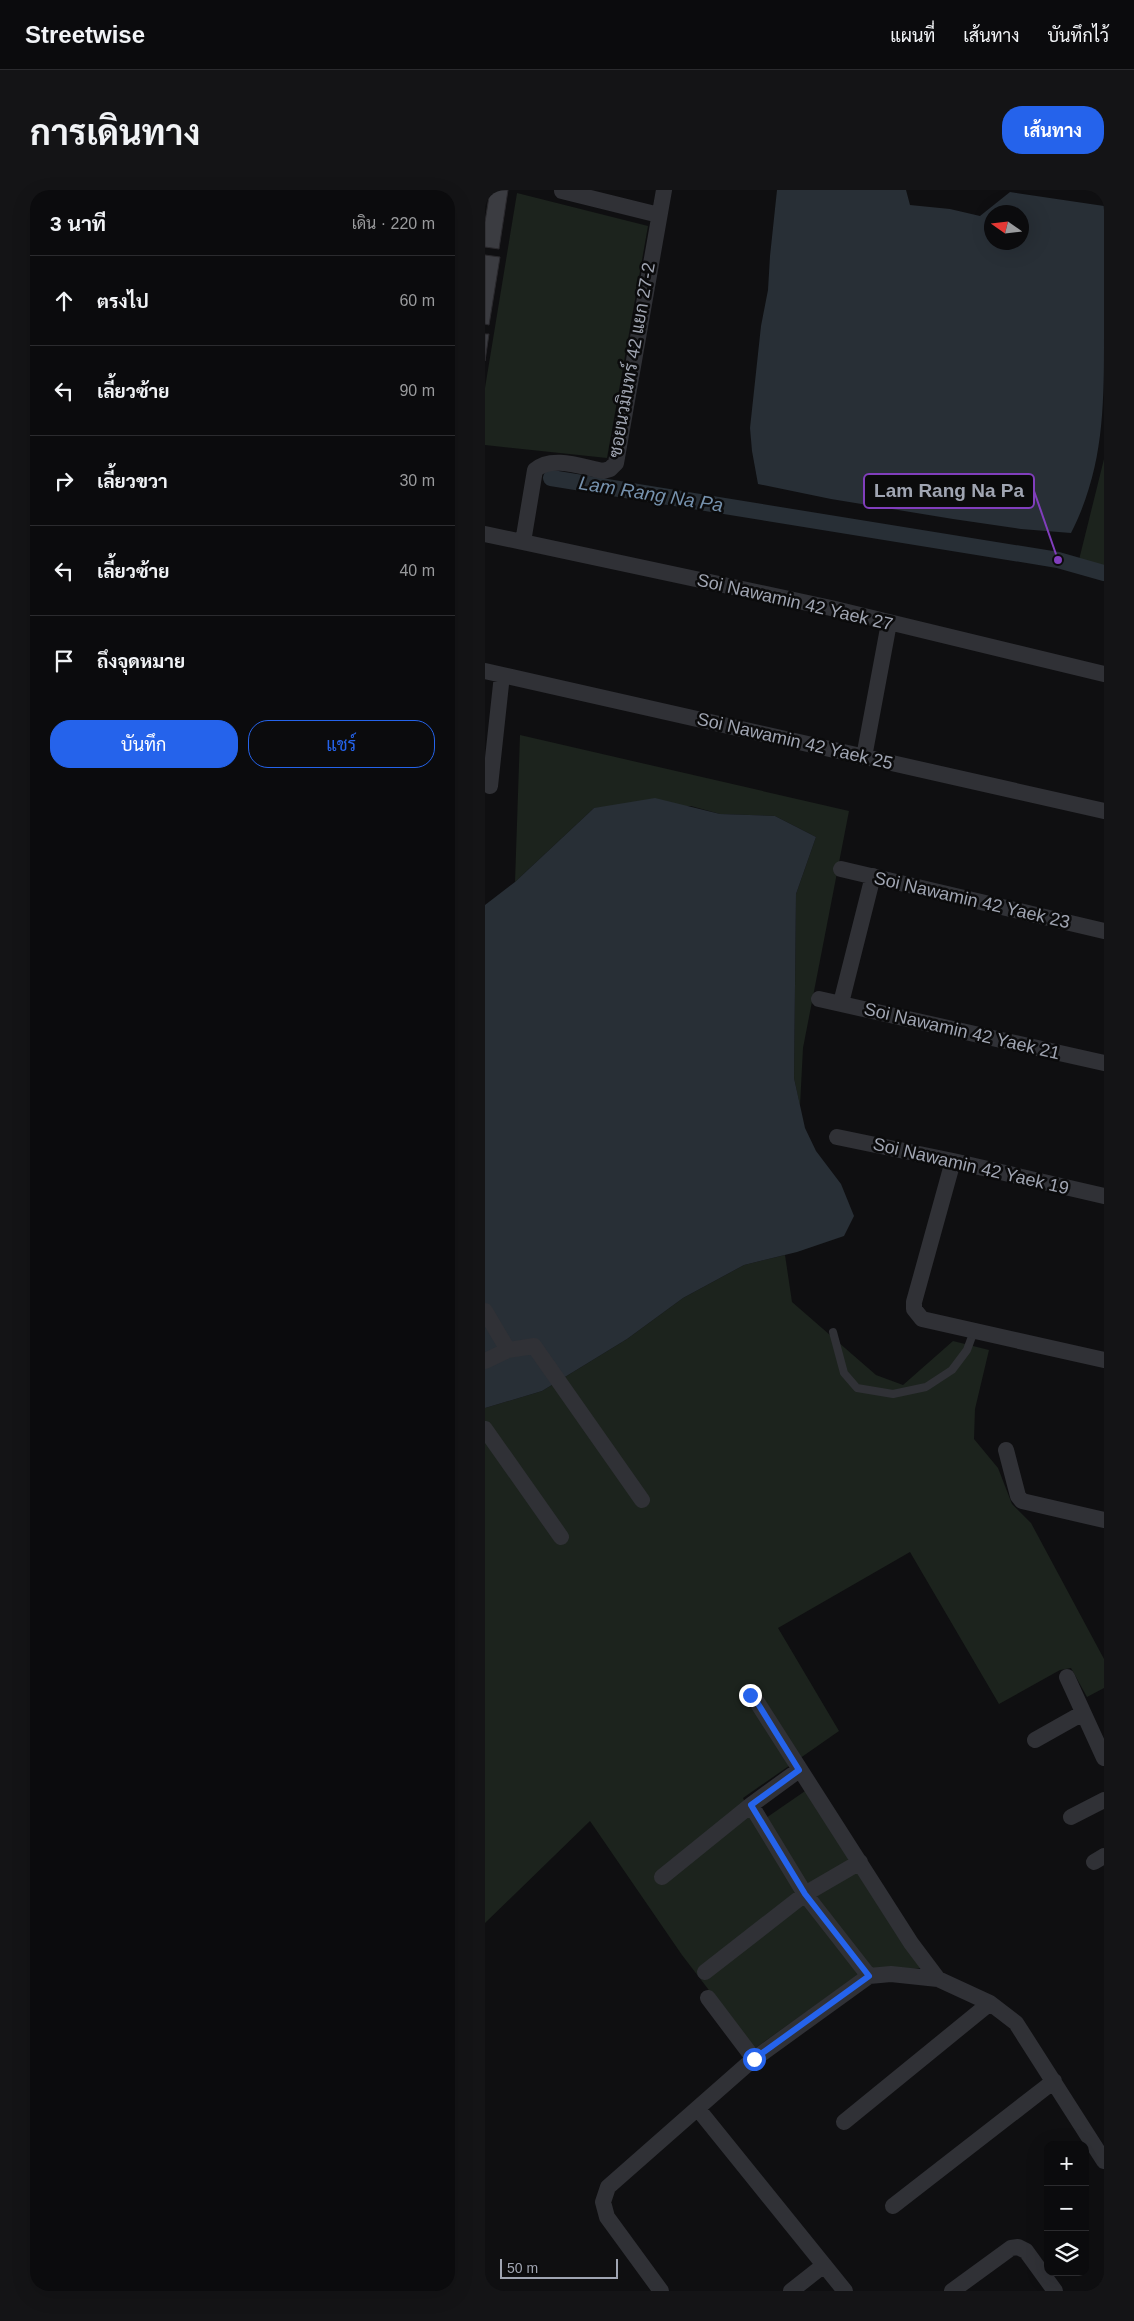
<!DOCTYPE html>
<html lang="th">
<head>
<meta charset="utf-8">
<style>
	:root { --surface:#0b0b0d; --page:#141416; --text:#f1f3f6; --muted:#9a9b9d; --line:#2b2b2e; --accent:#2563eb }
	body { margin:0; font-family:Arial,Sarabun,sans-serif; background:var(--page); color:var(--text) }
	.controls { position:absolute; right:15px; bottom:15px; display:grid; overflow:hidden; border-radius:10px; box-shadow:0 5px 20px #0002 }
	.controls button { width:45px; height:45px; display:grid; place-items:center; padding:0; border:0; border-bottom:1px solid var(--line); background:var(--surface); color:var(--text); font:25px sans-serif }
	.compass { position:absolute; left:499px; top:15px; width:45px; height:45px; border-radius:50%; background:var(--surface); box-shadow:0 5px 20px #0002; rotate:284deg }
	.scale { position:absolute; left:15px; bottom:12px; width:118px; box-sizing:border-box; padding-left:5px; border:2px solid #a0a5b2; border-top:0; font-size:14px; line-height:18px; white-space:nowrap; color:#a0a5b2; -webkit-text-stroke:4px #0b0b0c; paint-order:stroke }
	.stop { position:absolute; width:15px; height:15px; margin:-11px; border:4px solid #2563eb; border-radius:50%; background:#fff }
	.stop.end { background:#2563eb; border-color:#fff; box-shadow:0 1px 5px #0008 }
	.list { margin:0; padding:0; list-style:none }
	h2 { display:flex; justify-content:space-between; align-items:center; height:65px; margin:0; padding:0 20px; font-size:21px }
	h2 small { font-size:16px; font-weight:400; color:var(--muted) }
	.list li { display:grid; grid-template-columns:32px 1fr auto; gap:15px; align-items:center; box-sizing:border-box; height:90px; padding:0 20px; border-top:1px solid var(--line) }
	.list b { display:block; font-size:19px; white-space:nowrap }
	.list em { font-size:16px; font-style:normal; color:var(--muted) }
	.actions { display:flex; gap:10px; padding:15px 20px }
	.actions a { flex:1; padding:11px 0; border:1px solid var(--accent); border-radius:20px; text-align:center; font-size:18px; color:var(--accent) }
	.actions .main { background:var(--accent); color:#fff }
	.icon { flex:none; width:28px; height:28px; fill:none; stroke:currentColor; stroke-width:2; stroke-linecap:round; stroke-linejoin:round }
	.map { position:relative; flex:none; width:619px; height:2101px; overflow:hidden; border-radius:20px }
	header { display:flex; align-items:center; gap:30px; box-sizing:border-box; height:70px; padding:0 25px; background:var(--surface); border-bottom:1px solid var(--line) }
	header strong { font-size:24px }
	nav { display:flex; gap:28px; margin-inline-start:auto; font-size:18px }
	.intro { display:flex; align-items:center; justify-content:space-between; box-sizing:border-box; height:120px; padding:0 30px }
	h1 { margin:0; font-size:35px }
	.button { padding:12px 22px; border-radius:20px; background:var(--accent); color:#fff; font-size:18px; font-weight:700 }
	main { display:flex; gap:30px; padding:0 30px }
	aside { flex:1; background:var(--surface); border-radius:20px; box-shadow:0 5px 20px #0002 }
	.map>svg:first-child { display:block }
	.green { fill:#1c231d }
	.water { fill:#282f36; fill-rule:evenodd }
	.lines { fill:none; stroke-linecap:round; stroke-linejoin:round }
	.canal { stroke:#282f36; stroke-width:16 }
	.building { fill:#3b3c41; stroke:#2a292d }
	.lane { stroke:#303136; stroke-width:8 }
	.street { stroke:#303136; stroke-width:16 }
	.route { stroke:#2563eb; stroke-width:6 }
	.labels { text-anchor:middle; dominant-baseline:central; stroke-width:5; stroke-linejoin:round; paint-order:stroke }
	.street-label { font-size:18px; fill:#a0a5b2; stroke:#0b0b0c }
	.water-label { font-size:19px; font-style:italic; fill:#7692ae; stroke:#0b0b0c }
	.leader { fill:none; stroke:#813ebd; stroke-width:2 }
	.callout-dot { fill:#813ebd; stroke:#0b0b0c; stroke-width:2 }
	.callout { fill:#0b0b0c; stroke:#813ebd; stroke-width:2 }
	.callout-label { font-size:19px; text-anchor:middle; font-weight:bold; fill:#a0a5b2 }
</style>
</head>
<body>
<header>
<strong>Streetwise</strong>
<nav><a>แผนที่</a><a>เส้นทาง</a><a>บันทึกไว้</a></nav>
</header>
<div class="intro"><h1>การเดินทาง</h1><a class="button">เส้นทาง</a></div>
<main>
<aside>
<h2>3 นาที<small>เดิน · 220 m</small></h2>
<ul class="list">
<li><svg class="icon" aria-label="ahead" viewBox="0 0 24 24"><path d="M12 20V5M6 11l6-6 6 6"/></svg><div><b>ตรงไป</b></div><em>60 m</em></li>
<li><svg class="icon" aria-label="left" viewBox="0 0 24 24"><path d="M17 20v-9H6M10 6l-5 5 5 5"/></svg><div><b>เลี้ยวซ้าย</b></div><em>90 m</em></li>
<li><svg class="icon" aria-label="right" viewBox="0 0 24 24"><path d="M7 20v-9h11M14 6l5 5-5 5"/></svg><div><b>เลี้ยวขวา</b></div><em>30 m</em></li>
<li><svg class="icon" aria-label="left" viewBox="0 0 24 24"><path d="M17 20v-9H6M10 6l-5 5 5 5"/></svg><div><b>เลี้ยวซ้าย</b></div><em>40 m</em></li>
<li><svg class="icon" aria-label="arrive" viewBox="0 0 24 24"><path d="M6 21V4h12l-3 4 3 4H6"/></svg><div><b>ถึงจุดหมาย</b></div></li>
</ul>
<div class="actions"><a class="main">บันทึก</a><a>แชร์</a></div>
</aside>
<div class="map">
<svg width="619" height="2101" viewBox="0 0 619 2101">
	<rect width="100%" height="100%" fill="#0f0f11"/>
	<path class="green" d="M 32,3 L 163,36 L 122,268 L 0,255 L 0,198 Z
		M 619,269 L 619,388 L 591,382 Z
		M 35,545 L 364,621 L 318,858 L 315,916 L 309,888 L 311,704 L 331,647 L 290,626 L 235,624 L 206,616 L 109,618 L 30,692 Z
		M 300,1065 L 307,1112 L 391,1185 L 418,1195 L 468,1151 L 504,1160 L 490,1219 L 489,1249 L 513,1278 L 527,1314 L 546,1333 L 619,1469 L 619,1498 L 602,1507 L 586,1478 L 575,1480 L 514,1514 L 425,1362 L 293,1438 L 354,1541 L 258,1608 L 271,1635 L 323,1599 L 437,1778 L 373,1785 L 269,1859 L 197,1765 L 105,1631 L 0,1733 L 0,1218 L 57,1201 L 142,1149 L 198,1108 L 259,1075 Z"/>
	<path class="water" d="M 292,0 L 421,0 L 425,15 L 465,19 L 495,26 L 525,2 L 619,16 C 619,59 619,103 619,146 C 619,217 619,278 586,343 L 536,339 L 468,329 L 346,309 L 273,294 L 267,261 L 265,238 L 276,136 L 283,100 L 285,66 ZM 507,22 L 536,22 L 536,52 L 507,52 Z
		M 170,608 L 235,624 L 290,626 L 331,647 L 311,704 L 309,888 L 320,938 L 331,961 L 356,994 L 369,1026 L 359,1046 L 312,1062 L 259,1075 L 198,1108 L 142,1149 L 57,1201 L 0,1218 L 0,715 L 30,692 L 109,618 Z"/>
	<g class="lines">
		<path class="canal" d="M 66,288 L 573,370 L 619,383"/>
	</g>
	<path class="building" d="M 5,0 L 23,0 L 14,59 L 0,57 L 0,32 Z
		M 0,65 L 15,67 L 4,135 L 0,134 Z
		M 0,144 L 4,144 L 0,171 Z"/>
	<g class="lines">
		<path class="lane" d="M 348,1142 L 359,1183 L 372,1198 L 408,1204 L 441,1197 L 467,1180 L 482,1160 L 489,1141"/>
		<path class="street" d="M 77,1 L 174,25
			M 0,344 L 346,418 L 619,484
			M 38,352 L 50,280 C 67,265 97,277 118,281 L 125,279 L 131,273 L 179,0
			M 0,481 L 619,621
			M 379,567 L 404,433
			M 5,596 L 17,485
			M 356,679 L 619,741
			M 334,809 L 619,873
			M 356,813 L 388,686
			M 352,947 L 468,971 L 619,1006
			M 468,971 L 429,1112 L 429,1119 L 437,1129 L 619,1170
			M 0,1121 L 23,1160 L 49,1156 L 157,1310
			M 0,1171 L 23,1160
			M 0,1239 L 76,1347
			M 521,1260 L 533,1306 L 537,1311 L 619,1330
			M 582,1487 L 619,1568
			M 265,1505 L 270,1509 L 426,1753 L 453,1789
			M 550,1550 L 598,1523
			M 266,1615 L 320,1704 L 384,1786
			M 586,1627 L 619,1610
			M 609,1672 L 619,1666
			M 177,1687 L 266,1615 L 314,1580
			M 220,1782 L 320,1704 L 375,1672
			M 223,1808 L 269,1869
			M 213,1919 L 360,2101
			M 359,1932 L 505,1813
			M 408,2016 L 569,1891
			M 176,2101 L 122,2027 L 118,2012 L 123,1997 L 265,1872 L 384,1786 L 406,1784 L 453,1789 L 505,1813 L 531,1833 L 619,1971
			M 306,2101 L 339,2075
			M 467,2101 L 526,2058 L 533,2057 L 541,2061 L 570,2101"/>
	</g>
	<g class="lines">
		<path class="route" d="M 265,1505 L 270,1509 L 314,1580 L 266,1615 L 320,1704 L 384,1786 L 269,1869"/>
	</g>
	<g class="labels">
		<g class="street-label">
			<text transform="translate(147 170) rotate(-80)">ซอยนวมินทร์ 42 แยก 27-2</text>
			<text transform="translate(310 412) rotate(13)">Soi Nawamin 42 Yaek 27</text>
			<text transform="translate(310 551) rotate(13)">Soi Nawamin 42 Yaek 25</text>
			<text transform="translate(487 710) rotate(13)">Soi Nawamin 42 Yaek 23</text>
			<text transform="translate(477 841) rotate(13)">Soi Nawamin 42 Yaek 21</text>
			<text transform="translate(486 976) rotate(13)">Soi Nawamin 42 Yaek 19</text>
		</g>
		<g class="water-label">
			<text transform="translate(166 304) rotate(9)">Lam Rang Na Pa</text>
		</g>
	</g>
	<path class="leader" d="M573 370L549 301"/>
	<circle class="callout-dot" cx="573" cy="370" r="5"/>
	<rect class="callout" x="379" y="284" width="170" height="34" rx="5"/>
	<g class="callout-label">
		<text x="464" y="307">Lam Rang Na Pa</text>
	</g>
</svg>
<div class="controls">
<button>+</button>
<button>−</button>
<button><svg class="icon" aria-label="layers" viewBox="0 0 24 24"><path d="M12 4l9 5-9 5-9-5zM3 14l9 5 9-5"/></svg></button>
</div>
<svg class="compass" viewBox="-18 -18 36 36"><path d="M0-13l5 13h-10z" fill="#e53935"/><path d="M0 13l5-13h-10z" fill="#9a9b9d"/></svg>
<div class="scale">50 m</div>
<div class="stop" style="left:269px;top:1869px"></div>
<div class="stop end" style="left:265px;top:1505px"></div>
</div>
</main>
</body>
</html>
